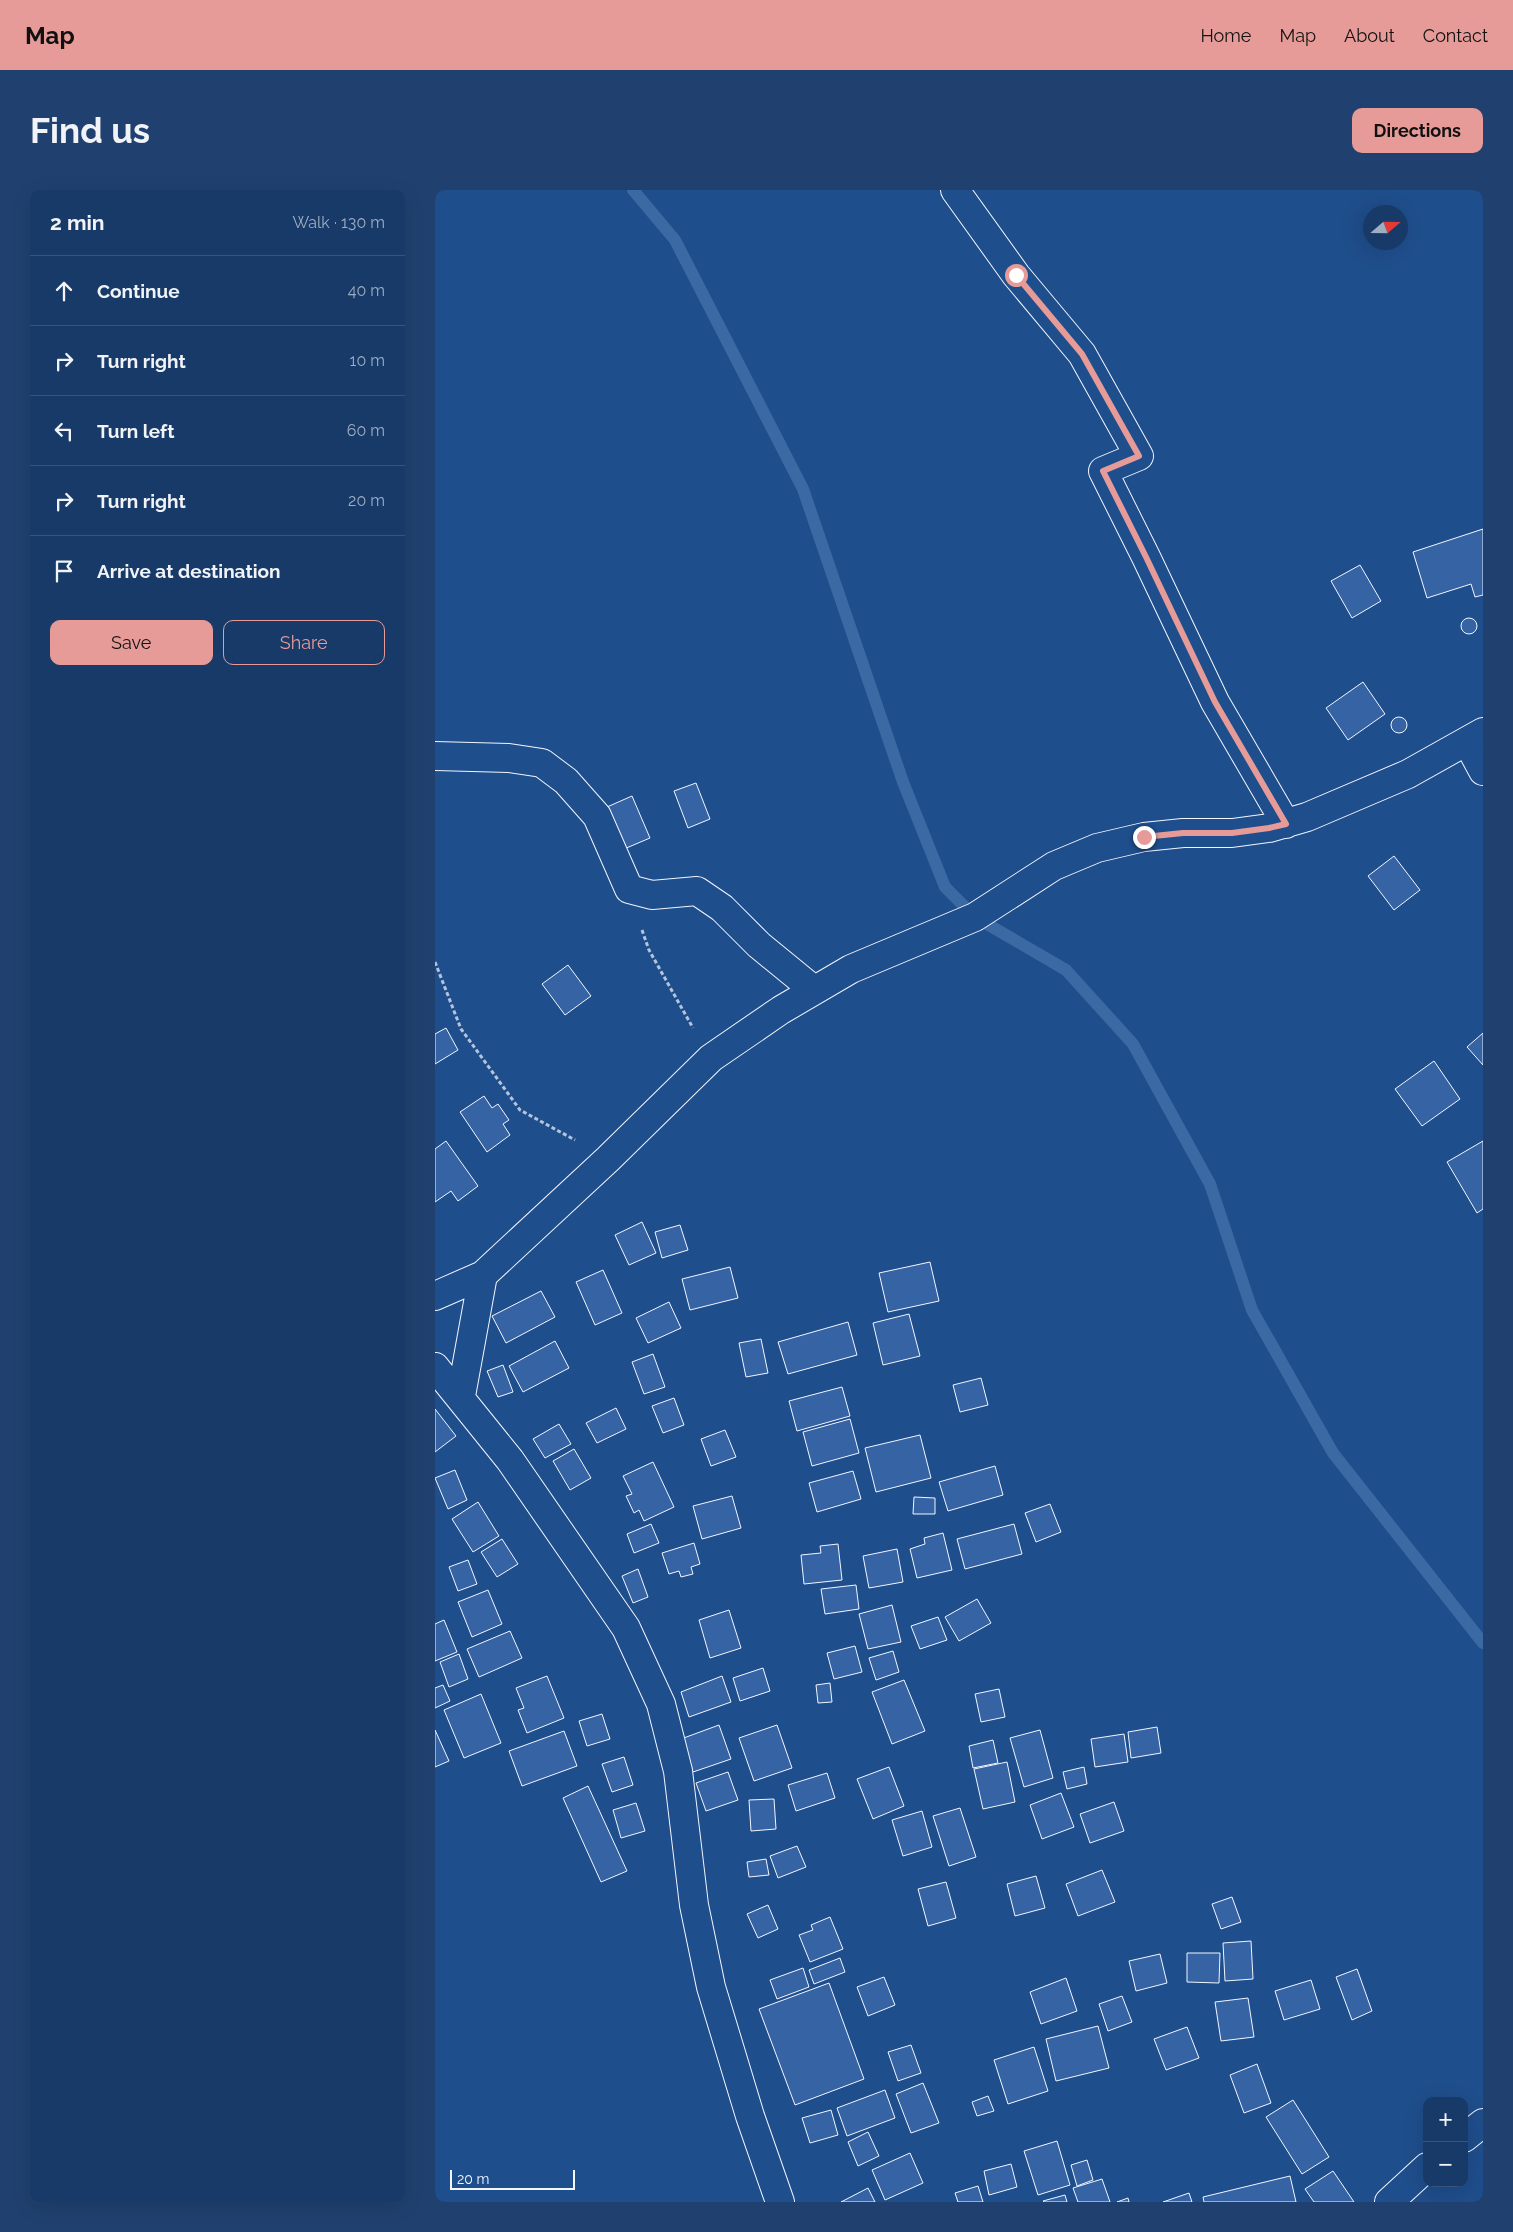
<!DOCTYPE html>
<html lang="en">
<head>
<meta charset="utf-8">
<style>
	:root { --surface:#173a69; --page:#20416f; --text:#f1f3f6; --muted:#9eadc0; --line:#36547d; --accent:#e69b98 }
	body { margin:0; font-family:Raleway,sans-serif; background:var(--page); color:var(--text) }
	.controls { position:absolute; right:15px; bottom:15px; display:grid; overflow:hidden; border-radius:10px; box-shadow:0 5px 20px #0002 }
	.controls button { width:45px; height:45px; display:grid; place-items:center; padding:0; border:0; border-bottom:1px solid var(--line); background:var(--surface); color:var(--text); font:25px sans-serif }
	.compass { position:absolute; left:928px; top:15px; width:45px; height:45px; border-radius:50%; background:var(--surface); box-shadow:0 5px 20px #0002; rotate:70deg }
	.scale { position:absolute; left:15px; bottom:12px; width:125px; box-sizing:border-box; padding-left:5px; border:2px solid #f2f6ff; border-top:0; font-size:14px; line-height:18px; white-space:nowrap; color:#f2f6ff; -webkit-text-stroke:4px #1f4e8c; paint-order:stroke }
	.stop { position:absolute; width:15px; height:15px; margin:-11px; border:4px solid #e69b98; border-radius:50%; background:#fff }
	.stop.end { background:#e69b98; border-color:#fff; box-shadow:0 1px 5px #0008 }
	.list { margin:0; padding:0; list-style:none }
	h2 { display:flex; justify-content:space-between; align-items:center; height:65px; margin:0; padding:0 20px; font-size:21px }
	h2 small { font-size:16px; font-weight:400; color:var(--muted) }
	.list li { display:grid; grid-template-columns:32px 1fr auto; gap:15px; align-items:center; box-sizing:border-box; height:70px; padding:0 20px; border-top:1px solid var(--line) }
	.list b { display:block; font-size:19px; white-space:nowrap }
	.list em { font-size:16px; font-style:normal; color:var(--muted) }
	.actions { display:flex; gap:10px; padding:15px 20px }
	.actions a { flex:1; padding:11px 0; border:1px solid var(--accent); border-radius:10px; text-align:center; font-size:18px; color:var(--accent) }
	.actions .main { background:var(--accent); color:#111 }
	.icon { flex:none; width:28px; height:28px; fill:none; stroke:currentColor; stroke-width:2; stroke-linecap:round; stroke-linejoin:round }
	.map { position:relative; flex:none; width:1048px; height:2012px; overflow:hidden; border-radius:10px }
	header { display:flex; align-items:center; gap:30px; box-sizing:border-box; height:70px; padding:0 25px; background:var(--accent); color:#111 }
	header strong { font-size:24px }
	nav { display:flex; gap:28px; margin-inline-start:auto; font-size:18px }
	.intro { display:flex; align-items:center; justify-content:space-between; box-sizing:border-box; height:120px; padding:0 30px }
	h1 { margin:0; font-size:35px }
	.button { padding:12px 22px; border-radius:10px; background:var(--accent); color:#111; font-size:18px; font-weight:700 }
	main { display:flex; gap:30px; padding:0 30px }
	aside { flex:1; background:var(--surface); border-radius:10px; box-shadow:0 5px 20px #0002 }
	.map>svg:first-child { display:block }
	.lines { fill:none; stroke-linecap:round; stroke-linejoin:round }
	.stream { stroke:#3b69a3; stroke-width:12 }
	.building { fill:#3563a3; stroke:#f2f6ff }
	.minor-casing { stroke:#f2f6ff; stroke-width:30 }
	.path { stroke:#b3c4dc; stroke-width:3; stroke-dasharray:4 2.5; stroke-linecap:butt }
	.minor { stroke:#1f4e8c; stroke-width:28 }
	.route { stroke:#e69b98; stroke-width:6 }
</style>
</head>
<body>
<header>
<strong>Map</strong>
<nav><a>Home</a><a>Map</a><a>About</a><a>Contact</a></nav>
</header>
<div class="intro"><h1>Find us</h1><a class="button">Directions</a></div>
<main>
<aside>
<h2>2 min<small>Walk · 130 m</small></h2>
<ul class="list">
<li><svg class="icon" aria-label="ahead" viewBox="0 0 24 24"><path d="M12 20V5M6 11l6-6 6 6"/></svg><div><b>Continue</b></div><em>40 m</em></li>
<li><svg class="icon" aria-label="right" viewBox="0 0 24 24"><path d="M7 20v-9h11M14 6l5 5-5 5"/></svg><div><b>Turn right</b></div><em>10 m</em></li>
<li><svg class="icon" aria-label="left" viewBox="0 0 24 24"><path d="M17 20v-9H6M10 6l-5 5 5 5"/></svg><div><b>Turn left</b></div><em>60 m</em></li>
<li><svg class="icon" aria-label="right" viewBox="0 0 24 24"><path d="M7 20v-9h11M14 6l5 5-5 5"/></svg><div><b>Turn right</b></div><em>20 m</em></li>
<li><svg class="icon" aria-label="arrive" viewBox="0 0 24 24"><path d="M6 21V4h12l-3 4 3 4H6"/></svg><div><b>Arrive at destination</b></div></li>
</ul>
<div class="actions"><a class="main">Save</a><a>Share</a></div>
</aside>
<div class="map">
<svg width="1048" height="2012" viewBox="0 0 1048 2012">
	<rect width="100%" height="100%" fill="#1f4e8c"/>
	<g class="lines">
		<path class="stream" d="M 198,0 L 240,50 L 368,299 L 468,592 L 510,697 L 540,727 L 631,780 L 698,854 L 775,994 L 817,1120 L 898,1263 L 1048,1453"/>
	</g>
	<path class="building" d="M 1048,339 L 1048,405 L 1040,407 L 1036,394 L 992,408 L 978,362 Z
		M 925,375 L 946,411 L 917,428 L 896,391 Z
		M1026 436a8 8 0 1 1 16 0a8 8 0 1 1-16 0Z
		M 928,492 L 950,524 L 913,550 L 891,518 Z
		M956 535a8 8 0 1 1 16 0a8 8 0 1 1-16 0Z
		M 261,593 L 275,629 L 253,638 L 239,601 Z
		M 197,606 L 215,648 L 189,659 L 172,617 Z
		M 959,666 L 985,700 L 959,720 L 933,686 Z
		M 133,775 L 156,806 L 130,825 L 107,794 Z
		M 11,838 L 23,860 L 0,874 L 0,844 Z
		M 1048,843 L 1048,875 L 1032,857 Z
		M 999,871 L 1025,909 L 987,936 L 960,899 Z
		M 49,906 L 57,918 L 63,914 L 74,930 L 68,934 L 75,945 L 52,962 L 25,922 Z
		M 11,951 L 43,996 L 23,1011 L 16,1001 L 0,1012 L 0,959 Z
		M 1048,951 L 1048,1019 L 1042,1023 L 1012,972 Z
		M 207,1032 L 221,1063 L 194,1075 L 180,1045 Z
		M 245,1035 L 253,1060 L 227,1068 L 220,1042 Z
		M 495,1072 L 504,1111 L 453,1122 L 444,1083 Z
		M 295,1077 L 303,1108 L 255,1120 L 247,1089 Z
		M 168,1080 L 187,1123 L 160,1135 L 141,1092 Z
		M 106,1101 L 120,1127 L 71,1153 L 57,1126 Z
		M 234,1112 L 246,1138 L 213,1153 L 201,1128 Z
		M 474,1124 L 485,1166 L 448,1175 L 438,1133 Z
		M 413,1132 L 422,1165 L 353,1184 L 343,1152 Z
		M 326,1149 L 333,1183 L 311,1187 L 304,1153 Z
		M 120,1151 L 134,1178 L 88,1202 L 74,1176 Z
		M 218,1164 L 230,1197 L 209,1204 L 197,1172 Z
		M 68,1175 L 78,1202 L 63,1207 L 52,1181 Z
		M 546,1188 L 553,1215 L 525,1222 L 518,1195 Z
		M 407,1197 L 415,1226 L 362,1241 L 354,1211 Z
		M 239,1208 L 249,1235 L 228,1243 L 217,1216 Z
		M 181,1218 L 191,1239 L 162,1253 L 151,1233 Z
		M 0,1219 L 21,1246 L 0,1262 Z
		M 415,1229 L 424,1263 L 377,1276 L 368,1242 Z
		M 124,1234 L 136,1254 L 110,1268 L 98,1249 Z
		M 290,1240 L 301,1267 L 276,1276 L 266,1249 Z
		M 485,1245 L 496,1288 L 441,1302 L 430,1258 Z
		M 139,1259 L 156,1288 L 135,1300 L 118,1271 Z
		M 218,1272 L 239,1317 L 209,1331 L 204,1320 L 199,1323 L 191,1306 L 197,1304 L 188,1286 Z
		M 560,1276 L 568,1305 L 513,1321 L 504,1292 Z
		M 20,1280 L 32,1310 L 13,1319 L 0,1288 Z
		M 418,1281 L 426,1309 L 382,1322 L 374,1293 Z
		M 297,1306 L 306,1338 L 267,1349 L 258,1316 Z
		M 479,1307 L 500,1308 L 500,1324 L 478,1324 Z
		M 43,1312 L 64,1346 L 38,1362 L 17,1329 Z
		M 615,1314 L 626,1342 L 601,1352 L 590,1323 Z
		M 216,1334 L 224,1353 L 199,1363 L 192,1344 Z
		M 579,1334 L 587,1364 L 530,1379 L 522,1349 Z
		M 508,1343 L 517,1380 L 482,1388 L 475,1359 L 490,1354 L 489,1348 Z
		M 67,1349 L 83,1374 L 62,1387 L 46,1362 Z
		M 259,1353 L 265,1374 L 256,1377 L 258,1384 L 246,1387 L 244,1381 L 234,1384 L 227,1363 Z
		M 403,1354 L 407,1390 L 369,1394 L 366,1365 L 386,1363 L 385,1356 Z
		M 462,1359 L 468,1392 L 434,1398 L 428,1366 Z
		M 33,1370 L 42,1394 L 23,1401 L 14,1377 Z
		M 203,1379 L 213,1407 L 198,1413 L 187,1386 Z
		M 421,1395 L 424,1419 L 390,1424 L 386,1399 Z
		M 53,1400 L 67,1434 L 37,1447 L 23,1412 Z
		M 542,1409 L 556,1433 L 524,1451 L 510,1427 Z
		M 457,1415 L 466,1452 L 433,1459 L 424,1424 Z
		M 294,1420 L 306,1458 L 275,1468 L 264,1430 Z
		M 503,1427 L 512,1450 L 485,1459 L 476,1436 Z
		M 9,1430 L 22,1462 L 0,1471 L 0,1434 Z
		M 75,1441 L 87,1468 L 44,1487 L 32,1459 Z
		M 420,1456 L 427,1482 L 399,1489 L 392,1463 Z
		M 458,1461 L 464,1482 L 441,1490 L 434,1468 Z
		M 24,1464 L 33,1489 L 14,1497 L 5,1472 Z
		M 328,1478 L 335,1501 L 305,1511 L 298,1488 Z
		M 112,1486 L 129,1528 L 92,1543 L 83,1520 L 89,1518 L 81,1498 Z
		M 287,1486 L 296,1512 L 254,1527 L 246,1502 Z
		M 469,1490 L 490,1541 L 457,1554 L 437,1502 Z
		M 395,1493 L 397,1512 L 383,1513 L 381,1495 Z
		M 8,1495 L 15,1511 L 0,1518 L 0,1498 Z
		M 564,1499 L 570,1527 L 546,1532 L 540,1504 Z
		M 46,1504 L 66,1553 L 29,1568 L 9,1520 Z
		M 167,1524 L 175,1549 L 152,1556 L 144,1531 Z
		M 284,1535 L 296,1569 L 258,1582 L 246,1549 Z
		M 342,1535 L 357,1578 L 319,1591 L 304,1548 Z
		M 722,1537 L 726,1563 L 696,1568 L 693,1542 Z
		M 0,1540 L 14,1571 L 0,1577 Z
		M 605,1540 L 618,1588 L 589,1597 L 575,1548 Z
		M 129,1541 L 142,1576 L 87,1596 L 74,1561 Z
		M 689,1544 L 693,1572 L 660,1577 L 656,1549 Z
		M 558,1550 L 563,1573 L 538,1578 L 534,1556 Z
		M 189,1567 L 198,1595 L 177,1602 L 167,1574 Z
		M 572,1572 L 580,1612 L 548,1619 L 539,1579 Z
		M 454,1577 L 469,1616 L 438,1629 L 422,1589 Z
		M 649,1577 L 652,1594 L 632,1599 L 628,1582 Z
		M 293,1582 L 303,1610 L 271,1621 L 261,1593 Z
		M 392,1583 L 400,1608 L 361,1621 L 353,1595 Z
		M 153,1596 L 192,1681 L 166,1692 L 128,1608 Z
		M 626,1603 L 639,1637 L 607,1649 L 595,1615 Z
		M 339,1609 L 341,1639 L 316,1641 L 314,1610 Z
		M 679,1612 L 689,1641 L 655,1653 L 645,1624 Z
		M 201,1613 L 210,1641 L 186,1648 L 178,1620 Z
		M 525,1618 L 541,1667 L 514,1676 L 498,1626 Z
		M 487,1621 L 497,1657 L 468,1666 L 457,1630 Z
		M 362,1656 L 371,1677 L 343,1688 L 335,1666 Z
		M 331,1669 L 334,1685 L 314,1687 L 312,1672 Z
		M 667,1680 L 680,1712 L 643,1726 L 631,1694 Z
		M 601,1686 L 610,1718 L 580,1726 L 572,1694 Z
		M 511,1692 L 521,1728 L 493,1736 L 483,1699 Z
		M 797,1707 L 806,1732 L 786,1739 L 777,1714 Z
		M 333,1715 L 343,1739 L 323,1748 L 312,1724 Z
		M 395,1727 L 408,1759 L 375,1772 L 364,1745 L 378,1740 L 376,1735 Z
		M 816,1751 L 818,1789 L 790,1791 L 788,1753 Z
		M 752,1763 L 785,1763 L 784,1793 L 752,1792 Z
		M 725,1764 L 732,1793 L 701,1801 L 694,1771 Z
		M 405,1768 L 410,1782 L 379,1794 L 374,1780 Z
		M 368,1778 L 374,1797 L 342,1809 L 335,1790 Z
		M 922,1779 L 937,1821 L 917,1830 L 901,1787 Z
		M 449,1787 L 460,1815 L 433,1826 L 422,1797 Z
		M 631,1788 L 642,1821 L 606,1834 L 595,1802 Z
		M 876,1790 L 885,1819 L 849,1830 L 840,1801 Z
		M 394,1793 L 429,1889 L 360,1915 L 324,1819 Z
		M 687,1806 L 697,1832 L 673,1841 L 664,1814 Z
		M 813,1808 L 819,1847 L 786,1851 L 780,1812 Z
		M 663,1836 L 674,1878 L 621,1891 L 611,1849 Z
		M 752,1837 L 764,1868 L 731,1880 L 719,1849 Z
		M 476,1855 L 486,1883 L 463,1891 L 453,1862 Z
		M 599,1857 L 613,1901 L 573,1914 L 559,1870 Z
		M 822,1874 L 836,1913 L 809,1923 L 795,1885 Z
		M 488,1893 L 504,1933 L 476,1943 L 461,1904 Z
		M 450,1900 L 460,1928 L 412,1946 L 402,1918 Z
		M 553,1906 L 559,1921 L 542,1926 L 537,1912 Z
		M 858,1910 L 894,1967 L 867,1984 L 831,1927 Z
		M 396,1920 L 403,1945 L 375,1953 L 367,1928 Z
		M 433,1942 L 444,1966 L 423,1976 L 413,1952 Z
		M 622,1951 L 635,1995 L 603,2005 L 589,1961 Z
		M 475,1963 L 488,1993 L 450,2010 L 437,1980 Z
		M 652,1970 L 658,1990 L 642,1996 L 636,1975 Z
		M 576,1974 L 582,1997 L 554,2005 L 549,1981 Z
		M 898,1981 L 919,2012 L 879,2012 L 870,1999 Z
		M 855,1986 L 861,2012 L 769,2012 L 768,2007 Z
		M 667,1989 L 675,2012 L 643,2012 L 638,1998 Z
		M 543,1996 L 548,2012 L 523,2012 L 520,2003 Z
		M 433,1998 L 440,2012 L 406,2012 Z
		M 754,2003 L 757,2012 L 728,2012 Z
		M 630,2005 L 632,2012 L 609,2012 L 608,2011 Z
		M 693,2008 L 694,2012 L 682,2012 Z"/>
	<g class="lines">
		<defs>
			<path id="minor" d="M 520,0 L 581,85 L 647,164 L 704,266 L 668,281 L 711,367 L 780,512 L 851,634
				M 1032,551 L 1048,581
				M 0,566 L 74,568 L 107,573 L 131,591 L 162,626 L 194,699 L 217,705 L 262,701 L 287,718 L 324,755 L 379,800
				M 0,1106 L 48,1085
				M 0,1177 L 75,1270 L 191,1438 L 226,1514 L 243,1581 L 259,1715 L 276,1797 L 315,1926 L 345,2012
				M 26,1206 L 48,1085 L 173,969 L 276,868 L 346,820 L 416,779 L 540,727 L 619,676 L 662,658 L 709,647 L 748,643 L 797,643 L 834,638 L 872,627 L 973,584 L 1048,542
				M 1029,1948 L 1048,1933
				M 954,2012 L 992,1977"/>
		</defs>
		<use href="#minor" class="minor-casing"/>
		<path class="path" d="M 207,740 L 214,760 L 258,838
			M 0,772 L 26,839 L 85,920 L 140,950"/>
		<use href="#minor" class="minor"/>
	</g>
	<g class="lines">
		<path class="route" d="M 581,85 L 647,164 L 704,266 L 668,281 L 711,367 L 780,512 L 851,634 L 834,638 L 797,643 L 748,643 L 709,647"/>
	</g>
</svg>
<div class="controls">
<button>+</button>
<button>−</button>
</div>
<svg class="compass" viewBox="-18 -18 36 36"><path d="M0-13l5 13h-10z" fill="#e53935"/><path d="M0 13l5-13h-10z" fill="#9eadc0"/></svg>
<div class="scale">20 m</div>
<div class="stop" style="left:581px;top:85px"></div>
<div class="stop end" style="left:709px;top:647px"></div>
</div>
</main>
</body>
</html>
